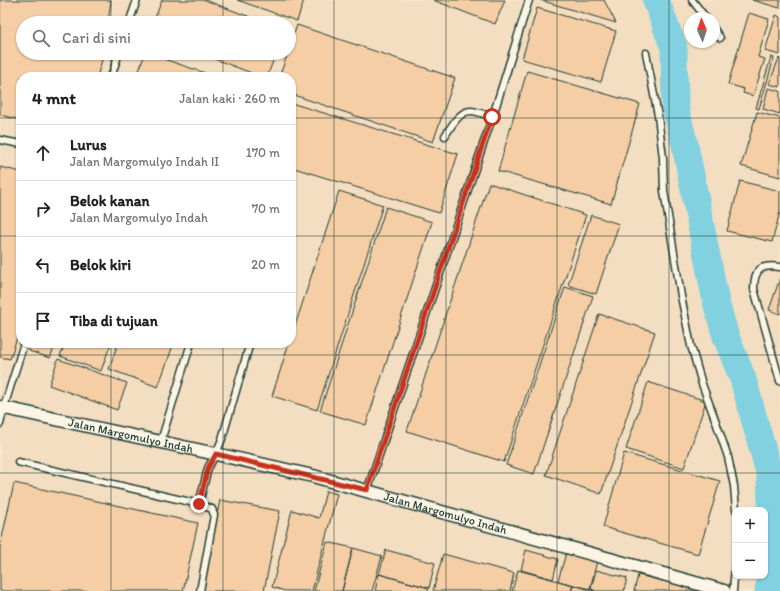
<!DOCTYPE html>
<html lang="id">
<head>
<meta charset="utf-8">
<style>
	:root { --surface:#fff; --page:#f6f6f6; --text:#202124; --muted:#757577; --line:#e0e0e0 }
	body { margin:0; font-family:Itim,sans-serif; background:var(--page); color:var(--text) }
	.controls { position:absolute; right:12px; bottom:12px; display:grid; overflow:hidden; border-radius:8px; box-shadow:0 1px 3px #0004 }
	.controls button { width:36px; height:36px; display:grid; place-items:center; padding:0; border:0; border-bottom:1px solid var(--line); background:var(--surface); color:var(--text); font:20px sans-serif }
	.compass { position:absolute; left:684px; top:12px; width:36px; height:36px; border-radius:50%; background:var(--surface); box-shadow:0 1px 3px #0004; rotate:357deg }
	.stop { position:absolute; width:12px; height:12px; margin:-9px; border:3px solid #c8321e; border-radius:50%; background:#fff }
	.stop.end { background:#c8321e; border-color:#fff; box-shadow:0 1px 4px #0008 }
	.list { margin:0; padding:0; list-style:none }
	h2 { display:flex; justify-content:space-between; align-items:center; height:52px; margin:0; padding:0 16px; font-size:17px }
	h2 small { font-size:13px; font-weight:400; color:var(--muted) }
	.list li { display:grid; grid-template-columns:26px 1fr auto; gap:12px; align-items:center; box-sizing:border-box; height:56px; padding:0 16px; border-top:1px solid var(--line) }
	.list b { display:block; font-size:15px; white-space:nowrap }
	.list p { margin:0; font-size:13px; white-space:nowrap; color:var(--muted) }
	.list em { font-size:13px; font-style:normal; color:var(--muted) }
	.icon { flex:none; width:22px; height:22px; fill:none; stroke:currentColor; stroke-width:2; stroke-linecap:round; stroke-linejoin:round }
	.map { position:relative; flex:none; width:780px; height:591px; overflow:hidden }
	.search { position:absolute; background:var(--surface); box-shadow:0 1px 3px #0004; left:16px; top:16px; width:280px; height:44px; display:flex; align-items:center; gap:10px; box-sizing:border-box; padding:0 14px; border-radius:22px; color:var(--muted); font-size:15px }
	.panel { position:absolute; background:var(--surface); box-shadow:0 1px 3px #0004; left:16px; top:72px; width:280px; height:276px; border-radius:16px }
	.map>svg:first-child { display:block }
	.built { fill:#f4dec1; fill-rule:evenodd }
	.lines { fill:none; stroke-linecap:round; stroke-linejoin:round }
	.river { stroke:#82d1e0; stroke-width:27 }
	.building { fill:#f5cea5; stroke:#1f3d34 }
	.service-casing { stroke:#1f3d34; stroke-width:9 }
	.minor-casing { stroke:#1f3d34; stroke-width:15 }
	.service { stroke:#fcf5e5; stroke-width:6 }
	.minor { stroke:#fcf5e5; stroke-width:12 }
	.route { stroke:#c8321e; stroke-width:5 }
	.grid { fill:none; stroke:#1f3d34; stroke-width:1; stroke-opacity:0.55 }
	.labels { text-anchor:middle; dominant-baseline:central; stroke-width:3; stroke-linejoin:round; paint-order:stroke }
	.street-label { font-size:12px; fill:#1f3d34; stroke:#fcf5e5 }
</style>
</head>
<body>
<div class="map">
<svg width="780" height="591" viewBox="0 0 780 591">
	<rect width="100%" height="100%" fill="#fae9d2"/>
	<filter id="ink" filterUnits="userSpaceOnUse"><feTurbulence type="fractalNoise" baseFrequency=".025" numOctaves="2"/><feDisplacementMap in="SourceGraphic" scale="8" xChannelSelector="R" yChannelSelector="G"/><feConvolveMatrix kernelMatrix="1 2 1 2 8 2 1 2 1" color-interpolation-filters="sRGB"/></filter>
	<g filter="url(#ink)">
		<path class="built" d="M 0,0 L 780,0 L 780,591 L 0,591 ZM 690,18 L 714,18 L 714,42 L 690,42 ZM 23,23 L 289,23 L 289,53 L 23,53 ZM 21,77 L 291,77 L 291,343 L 21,343 ZM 735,510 L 765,510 L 765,576 L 735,576 Z"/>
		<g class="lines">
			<path class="river" d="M 656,0 L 674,48 L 675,106 L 685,145 L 716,302 L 726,337 L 743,379 L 770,476 L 773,559 L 768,591"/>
		</g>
		<path class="building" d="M 0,0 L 111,0 L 108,23 L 23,23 L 23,53 L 104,53 L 97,77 L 21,77 L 21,120 L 0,115 Z
			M 162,0 L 205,0 L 266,23 L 153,23 Z
			M 237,0 L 304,0 L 297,21 Z
			M 433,0 L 505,0 L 495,24 Z
			M 540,0 L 604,0 L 616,23 Z
			M 752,0 L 780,0 L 780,8 Z
			M 537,8 L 616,31 L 601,82 L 522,59 Z
			M 749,13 L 769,19 L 758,57 L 765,59 L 753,96 L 743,93 L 744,89 L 728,84 Z
			M 776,15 L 780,17 L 780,55 L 765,51 Z
			M 297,25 L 455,78 L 433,142 L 291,94 L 291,77 L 279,77 L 288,53 L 289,53 L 289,49 Z
			M 145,53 L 146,53 L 217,77 L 137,77 Z
			M 199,53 L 276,53 L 267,77 L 262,77 Z
			M 771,57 L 774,58 L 759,109 L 756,108 Z
			M 779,58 L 780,59 L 780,87 L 769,84 Z
			M 527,71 L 640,104 L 611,204 L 498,171 Z
			M 768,88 L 780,91 L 780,114 L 763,109 Z
			M 291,103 L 458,154 L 439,213 L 291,167 Z
			M 757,112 L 780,118 L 780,177 L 741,166 Z
			M 0,167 L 21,172 L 21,325 L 10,359 L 0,357 Z
			M 740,181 L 780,191 L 780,212 L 772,242 L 727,231 Z
			M 489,183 L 586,215 L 504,462 L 407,431 Z
			M 339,191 L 383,205 L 317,410 L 272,396 L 289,343 L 291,343 L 291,338 Z
			M 386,207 L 432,222 L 366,425 L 320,411 Z
			M 591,215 L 619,224 L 596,294 L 568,285 Z
			M 780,278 L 780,314 L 769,310 Z
			M 565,287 L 593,296 L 534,474 L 506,465 Z
			M 599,314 L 655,332 L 601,494 L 546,475 Z
			M 31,343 L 56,343 L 50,358 L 29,351 Z
			M 65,343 L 111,343 L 101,371 L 60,356 Z
			M 118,343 L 174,343 L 158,387 L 109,369 Z
			M 58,359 L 127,383 L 117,410 L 49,385 Z
			M 648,382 L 706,401 L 684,468 L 626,449 Z
			M 624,453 L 720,481 L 698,554 L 603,527 Z
			M 14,483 L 198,523 L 183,591 L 0,591 L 0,547 Z
			M 326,491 L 337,494 L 312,591 L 285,591 L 272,587 L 292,510 L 319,518 Z
			M 220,500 L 280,511 L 264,591 L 202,591 Z
			M 327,542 L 353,548 L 342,591 L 314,591 Z
			M 353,548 L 382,556 L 372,591 L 342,591 Z
			M 386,550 L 435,563 L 429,588 L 379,574 Z
			M 526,550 L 558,559 L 553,579 L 521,570 Z
			M 566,553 L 597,561 L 590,589 L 558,581 Z
			M 443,554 L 514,573 L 510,591 L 433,591 Z
			M 518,570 L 573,585 L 571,591 L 512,591 Z
			M 596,570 L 627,578 L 624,591 L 596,591 L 591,589 Z
			M 379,574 L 429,588 L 428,591 L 375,591 Z
			M 638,575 L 667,582 L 700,591 L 634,591 Z
			M 573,585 L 595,591 L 571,591 Z"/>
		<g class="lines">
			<defs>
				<path id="service" d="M 692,0 L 706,18
					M 129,23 L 137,0
					M 714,29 L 720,38
					M 646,53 L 658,116 L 663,158 L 664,191 L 681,296 L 691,346 L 702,384 L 716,422 L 728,457 L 734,486 L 736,510
					M 111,77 L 119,53
					M 445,136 C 451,127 459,111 471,111 C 477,111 486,115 492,117
					M 0,140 L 21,144
					M 780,267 C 761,264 754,269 754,289 L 780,381
					M 0,424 L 4,407 L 24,343
					M 161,441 L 191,343
					M 18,462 L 199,504 L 212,509 L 214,515 L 200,591
					M 367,491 L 496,106 L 529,0
					M 199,504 L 208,468 L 216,454 L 222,439 L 250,343
					M 733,591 L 735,566"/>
				<g id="minor">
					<path id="s1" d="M 0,407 L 216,454 L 313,476 L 724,591"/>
				</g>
			</defs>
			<use href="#service" class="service-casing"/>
			<use href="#minor" class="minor-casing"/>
			<use href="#service" class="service"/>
			<use href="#minor" class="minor"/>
		</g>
	</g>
	<g class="lines" filter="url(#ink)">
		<path class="route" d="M 199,504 L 208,468 L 216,454 L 367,490 L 492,117"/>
	</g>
	<path class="grid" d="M 111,0 L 111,23M 223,0 L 223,23M 334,0 L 334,591M 446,0 L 446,591M 557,0 L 557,591M 669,0 L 669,591M 111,53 L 111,77M 223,53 L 223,77M 0,118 L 21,118M 291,118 L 780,118M 0,236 L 21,236M 291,236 L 780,236M 111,343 L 111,591M 223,343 L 223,591M 0,355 L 780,355M 0,473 L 780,473"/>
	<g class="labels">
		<g class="street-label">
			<text stroke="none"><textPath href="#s1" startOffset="134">Jalan Margomulyo Indah</textPath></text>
			<text stroke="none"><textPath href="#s1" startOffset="458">Jalan Margomulyo Indah</textPath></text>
		</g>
	</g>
</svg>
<div class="controls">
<button>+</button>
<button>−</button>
</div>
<svg class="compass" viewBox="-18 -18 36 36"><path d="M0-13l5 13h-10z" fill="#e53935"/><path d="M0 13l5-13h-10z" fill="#757577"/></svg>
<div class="stop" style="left:492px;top:117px"></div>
<div class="stop end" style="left:199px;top:504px"></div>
<div class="search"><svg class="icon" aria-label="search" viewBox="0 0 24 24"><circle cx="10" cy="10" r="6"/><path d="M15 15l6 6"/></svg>Cari di sini</div>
<section class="panel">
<h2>4 mnt<small>Jalan kaki · 260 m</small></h2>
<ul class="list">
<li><svg class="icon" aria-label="ahead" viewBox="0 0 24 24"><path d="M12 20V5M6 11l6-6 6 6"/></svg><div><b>Lurus</b><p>Jalan Margomulyo Indah II</p></div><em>170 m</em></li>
<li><svg class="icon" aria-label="right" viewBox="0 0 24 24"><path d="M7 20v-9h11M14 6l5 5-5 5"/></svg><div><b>Belok kanan</b><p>Jalan Margomulyo Indah</p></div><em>70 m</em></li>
<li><svg class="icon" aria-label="left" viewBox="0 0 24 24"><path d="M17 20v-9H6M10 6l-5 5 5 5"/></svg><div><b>Belok kiri</b></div><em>20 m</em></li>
<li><svg class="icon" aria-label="arrive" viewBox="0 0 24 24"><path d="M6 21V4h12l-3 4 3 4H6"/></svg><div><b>Tiba di tujuan</b></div></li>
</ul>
</section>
</div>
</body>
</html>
